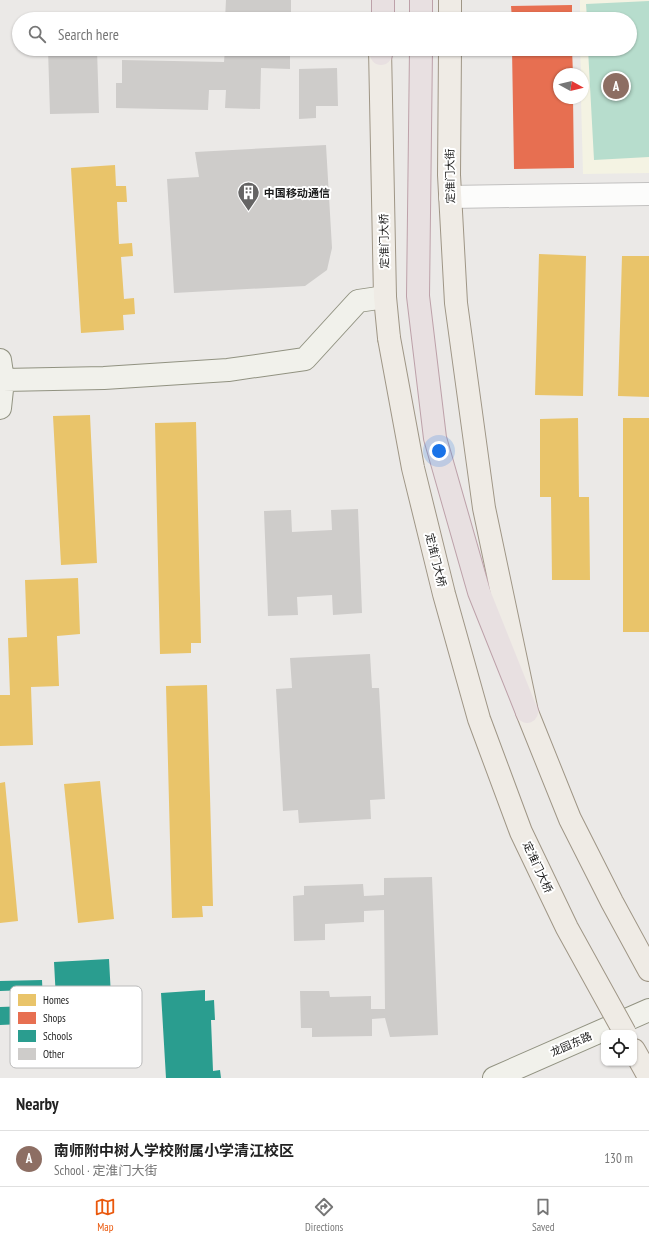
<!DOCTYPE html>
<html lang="en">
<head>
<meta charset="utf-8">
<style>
	:root { --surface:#fff; --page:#f2f2f2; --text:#222; --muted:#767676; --line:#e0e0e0; --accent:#ea580c }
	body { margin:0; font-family:"PT Sans Narrow","Noto Sans SC",sans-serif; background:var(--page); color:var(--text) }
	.controls { position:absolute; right:12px; bottom:12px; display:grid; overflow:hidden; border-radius:8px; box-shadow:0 1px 3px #0004 }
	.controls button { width:36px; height:36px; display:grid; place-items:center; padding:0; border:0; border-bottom:1px solid var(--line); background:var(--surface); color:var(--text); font:20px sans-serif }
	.compass { position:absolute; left:553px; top:68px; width:36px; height:36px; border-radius:50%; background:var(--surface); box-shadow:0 1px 3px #0004; rotate:98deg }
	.you { position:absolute; left:439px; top:451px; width:14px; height:14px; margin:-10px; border:3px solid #fff; border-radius:50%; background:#1a73e8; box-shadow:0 0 0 6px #1a73e833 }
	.badge { display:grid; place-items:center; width:26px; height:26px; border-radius:50%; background:var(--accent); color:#fff; font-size:13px; font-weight:700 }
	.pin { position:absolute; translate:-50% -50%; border:2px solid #fff; box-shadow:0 1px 4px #0006 }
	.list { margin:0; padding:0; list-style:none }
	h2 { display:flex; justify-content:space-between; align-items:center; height:52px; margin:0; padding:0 16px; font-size:17px }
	h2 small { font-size:13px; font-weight:400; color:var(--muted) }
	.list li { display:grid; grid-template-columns:26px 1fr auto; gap:12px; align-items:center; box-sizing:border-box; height:56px; padding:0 16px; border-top:1px solid var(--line) }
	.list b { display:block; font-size:15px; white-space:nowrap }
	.list p { margin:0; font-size:13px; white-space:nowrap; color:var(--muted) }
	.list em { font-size:13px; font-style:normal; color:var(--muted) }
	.icon { flex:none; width:22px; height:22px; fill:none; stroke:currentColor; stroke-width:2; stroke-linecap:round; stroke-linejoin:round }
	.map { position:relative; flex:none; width:649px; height:1078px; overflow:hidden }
	.search { position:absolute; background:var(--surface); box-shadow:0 1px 3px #0004; left:12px; right:12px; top:12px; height:44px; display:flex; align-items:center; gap:10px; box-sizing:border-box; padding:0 14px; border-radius:22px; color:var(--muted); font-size:15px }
	.sheet { height:108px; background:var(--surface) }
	nav { display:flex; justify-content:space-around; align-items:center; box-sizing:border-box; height:56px; border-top:1px solid var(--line); background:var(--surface); font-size:11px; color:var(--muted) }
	nav a { display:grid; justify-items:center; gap:2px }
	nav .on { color:var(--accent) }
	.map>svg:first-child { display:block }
	.education { fill:#f4f3e3 }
	.pitch { fill:#b7ddcd }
	.homes { fill:#e9c46a }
	.shops { fill:#e76f51 }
	.schools { fill:#2a9d8f }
	.building { fill:#ceccca }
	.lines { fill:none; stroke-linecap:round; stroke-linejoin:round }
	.street-casing { stroke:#c2c1c0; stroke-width:24 }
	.secondary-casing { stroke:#919281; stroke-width:24 }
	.primary-casing { stroke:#9f9686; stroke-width:24 }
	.highway-casing { stroke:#bda1a9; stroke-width:24 }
	.street { stroke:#fcfcfb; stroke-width:22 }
	.secondary { stroke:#f1f1eb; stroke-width:22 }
	.primary { stroke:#efebe5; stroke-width:22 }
	.highway { stroke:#e8e0e1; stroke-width:22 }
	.primary-bridge-casing { stroke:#9f9686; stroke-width:24; stroke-linecap:butt }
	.primary-bridge { stroke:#efebe5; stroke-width:22 }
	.labels { text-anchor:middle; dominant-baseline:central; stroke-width:4; stroke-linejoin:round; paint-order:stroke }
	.street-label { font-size:11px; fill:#1d1d1d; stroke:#fff }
	.poi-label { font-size:11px; font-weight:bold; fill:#1d1d1d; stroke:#fff; text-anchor:start }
	.key { fill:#fff; stroke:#bbb; stroke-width:1 }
	.key-label { font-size:11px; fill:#1d1d1d }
</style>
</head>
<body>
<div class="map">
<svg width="649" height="1078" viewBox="0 0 649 1078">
	<rect width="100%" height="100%" fill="#ebe9e7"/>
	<path class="education" d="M 580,0 L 649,0 L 649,173 L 583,174 L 581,98 L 583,98 L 583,74 L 581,74 L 580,49 L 630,49 L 630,19 L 580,19 Z"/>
	<path class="pitch" d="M 649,1 L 649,157 L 594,160 L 588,49 L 630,49 L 630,19 L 587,19 L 586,4 Z"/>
	<path class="homes" d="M 115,165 L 116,186 L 126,186 L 127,202 L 117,202 L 119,244 L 132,243 L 133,256 L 121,257 L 124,299 L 134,298 L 135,314 L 123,315 L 124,330 L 81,333 L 71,168 Z
		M 539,254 L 586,256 L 583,396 L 535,395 Z
		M 622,256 L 649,256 L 649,397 L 618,396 Z
		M 90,415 L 97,563 L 61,565 L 53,416 Z
		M 578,418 L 579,497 L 589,497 L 590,580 L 552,580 L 551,497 L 540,497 L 540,419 Z
		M 623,418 L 649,418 L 649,632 L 623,632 Z
		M 196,422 L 201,643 L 191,643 L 191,653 L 160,654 L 155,423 Z
		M 78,578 L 80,634 L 57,636 L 59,686 L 31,687 L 33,745 L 0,746 L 0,695 L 10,695 L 8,638 L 27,637 L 25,580 Z
		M 207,685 L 213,906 L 202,906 L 203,917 L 172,918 L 166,686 Z
		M 100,781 L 114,919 L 78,923 L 64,784 Z
		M 5,782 L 18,921 L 0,923 L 0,783 Z"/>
	<path class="shops" d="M 572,5 L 572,19 L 512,19 L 511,6 Z
		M 512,49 L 572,49 L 573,74 L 559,74 L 559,98 L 573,98 L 574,168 L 514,169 Z"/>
	<path class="schools" d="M 109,959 L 112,1015 L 57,1018 L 54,962 Z
		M 42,980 L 44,1023 L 0,1025 L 0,1007 L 29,1006 L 28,990 L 0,991 L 0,981 Z
		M 205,990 L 205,1001 L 214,1000 L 215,1020 L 211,1020 L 213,1071 L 220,1070 L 221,1078 L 166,1078 L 161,993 Z"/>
	<path class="building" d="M 226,0 L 291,0 L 291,19 L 225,19 Z
		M 48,49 L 97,49 L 99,113 L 50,114 Z
		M 225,49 L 290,49 L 290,69 L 261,68 L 260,109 L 225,108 L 226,90 L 209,90 L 208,110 L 116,108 L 116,83 L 122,83 L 122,60 L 224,62 Z
		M 337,68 L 338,106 L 316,106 L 316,118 L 299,119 L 299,69 Z
		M 326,145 L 332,248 L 327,270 L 305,286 L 174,293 L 167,179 L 199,177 L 195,152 Z
		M 358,509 L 362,613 L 333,615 L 332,595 L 297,597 L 298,615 L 268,616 L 264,511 L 291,510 L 292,532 L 332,530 L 331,510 Z
		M 370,654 L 372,688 L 379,688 L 385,799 L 370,800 L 371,819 L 299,823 L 298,810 L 283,811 L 276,689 L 292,688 L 290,658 Z
		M 432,877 L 438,1035 L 390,1037 L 385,1018 L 372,1019 L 372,1036 L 312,1037 L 312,1028 L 301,1028 L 300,991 L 329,991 L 330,997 L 371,996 L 371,1009 L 385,1009 L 384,910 L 364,911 L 364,922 L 325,924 L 325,940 L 294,941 L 293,896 L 304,895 L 304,886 L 363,884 L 364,896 L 384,895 L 384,878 Z"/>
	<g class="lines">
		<defs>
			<path id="street" d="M 450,197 L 649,194"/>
			<path id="secondary" d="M 0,360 L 3,380 L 0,408
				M 3,380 L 104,378 L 228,370 L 305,359 L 358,301 L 385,297
				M 494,1078 L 649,1010"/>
			<path id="primary" d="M 450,19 L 450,0
				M 380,49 L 385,297 L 389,338
				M 450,49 L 449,175 L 456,303 L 484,508 L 527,712 L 570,819 L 612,902 L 649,970
				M 634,1050 L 649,1077"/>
			<path id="highway" d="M 383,19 L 383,0
				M 421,19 L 421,0
				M 421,49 L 418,296 L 435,438 L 479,592 L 527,712
				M 381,54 L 381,49"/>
		</defs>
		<use href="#street" class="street-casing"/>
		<use href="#secondary" class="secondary-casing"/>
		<use href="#primary" class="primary-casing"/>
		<use href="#highway" class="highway-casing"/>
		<use href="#street" class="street"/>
		<use href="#secondary" class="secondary"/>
		<use href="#primary" class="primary"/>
		<use href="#highway" class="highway"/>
		<defs>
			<path id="primary-bridge" d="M 389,338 L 413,468 L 444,594 L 479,719 L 521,832 L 567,928 L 625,1033"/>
		</defs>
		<use href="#primary-bridge" class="primary-bridge-casing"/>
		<use href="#primary-bridge" class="primary-bridge"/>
	</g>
	<defs>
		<symbol id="building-pin" viewBox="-11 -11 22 30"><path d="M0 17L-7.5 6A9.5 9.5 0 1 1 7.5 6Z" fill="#656464" stroke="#fff"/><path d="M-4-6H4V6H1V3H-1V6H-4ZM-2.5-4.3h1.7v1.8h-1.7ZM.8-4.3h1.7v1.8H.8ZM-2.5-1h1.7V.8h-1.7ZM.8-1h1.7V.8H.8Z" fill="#fff"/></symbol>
	</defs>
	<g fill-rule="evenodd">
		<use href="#building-pin" x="236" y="180" width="25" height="34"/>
	</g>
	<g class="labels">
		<g class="street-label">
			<text transform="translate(450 176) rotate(-91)">定淮门大街</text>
			<text transform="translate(384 241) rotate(-91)">定淮门大桥</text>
			<text transform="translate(436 560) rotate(76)">定淮门大桥</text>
			<text transform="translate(538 867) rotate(65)">定淮门大桥</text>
			<text transform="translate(571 1044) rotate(-24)">龙园东路</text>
		</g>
		<g class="poi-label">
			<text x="264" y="193">中国移动通信</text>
		</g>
	</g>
	<rect x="10" y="986" width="132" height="82" rx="6" class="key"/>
	<rect x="18" y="994" width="18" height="12" fill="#e9c46a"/>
	<rect x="18" y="1012" width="18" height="12" fill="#e76f51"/>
	<rect x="18" y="1030" width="18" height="12" fill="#2a9d8f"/>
	<rect x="18" y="1048" width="18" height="12" fill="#ceccca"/>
	<g class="key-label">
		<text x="43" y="1004">Homes</text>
		<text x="43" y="1022">Shops</text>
		<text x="43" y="1040">Schools</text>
		<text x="43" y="1058">Other</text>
	</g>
</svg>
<div class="controls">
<button><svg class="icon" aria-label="locate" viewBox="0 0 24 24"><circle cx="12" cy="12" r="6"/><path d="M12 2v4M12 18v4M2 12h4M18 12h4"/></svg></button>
</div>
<svg class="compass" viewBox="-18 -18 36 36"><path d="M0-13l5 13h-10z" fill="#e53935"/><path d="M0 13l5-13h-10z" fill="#767676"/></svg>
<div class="you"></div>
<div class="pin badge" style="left:616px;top:86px;background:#8d6e63">A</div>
<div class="search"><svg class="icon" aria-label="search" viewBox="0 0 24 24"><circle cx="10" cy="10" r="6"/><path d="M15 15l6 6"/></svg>Search here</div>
</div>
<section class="sheet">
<h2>Nearby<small></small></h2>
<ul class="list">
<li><span class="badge" style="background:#8d6e63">A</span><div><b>南师附中树人学校附属小学清江校区</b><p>School · 定淮门大街</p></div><em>130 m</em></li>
</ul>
</section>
<nav>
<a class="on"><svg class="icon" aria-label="map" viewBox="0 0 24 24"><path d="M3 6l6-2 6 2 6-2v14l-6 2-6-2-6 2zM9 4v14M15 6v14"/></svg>Map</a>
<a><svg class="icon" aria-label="directions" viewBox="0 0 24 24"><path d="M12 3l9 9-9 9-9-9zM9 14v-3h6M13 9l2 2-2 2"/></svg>Directions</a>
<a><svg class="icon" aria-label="saved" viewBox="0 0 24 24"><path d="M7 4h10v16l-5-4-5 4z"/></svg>Saved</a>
</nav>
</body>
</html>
